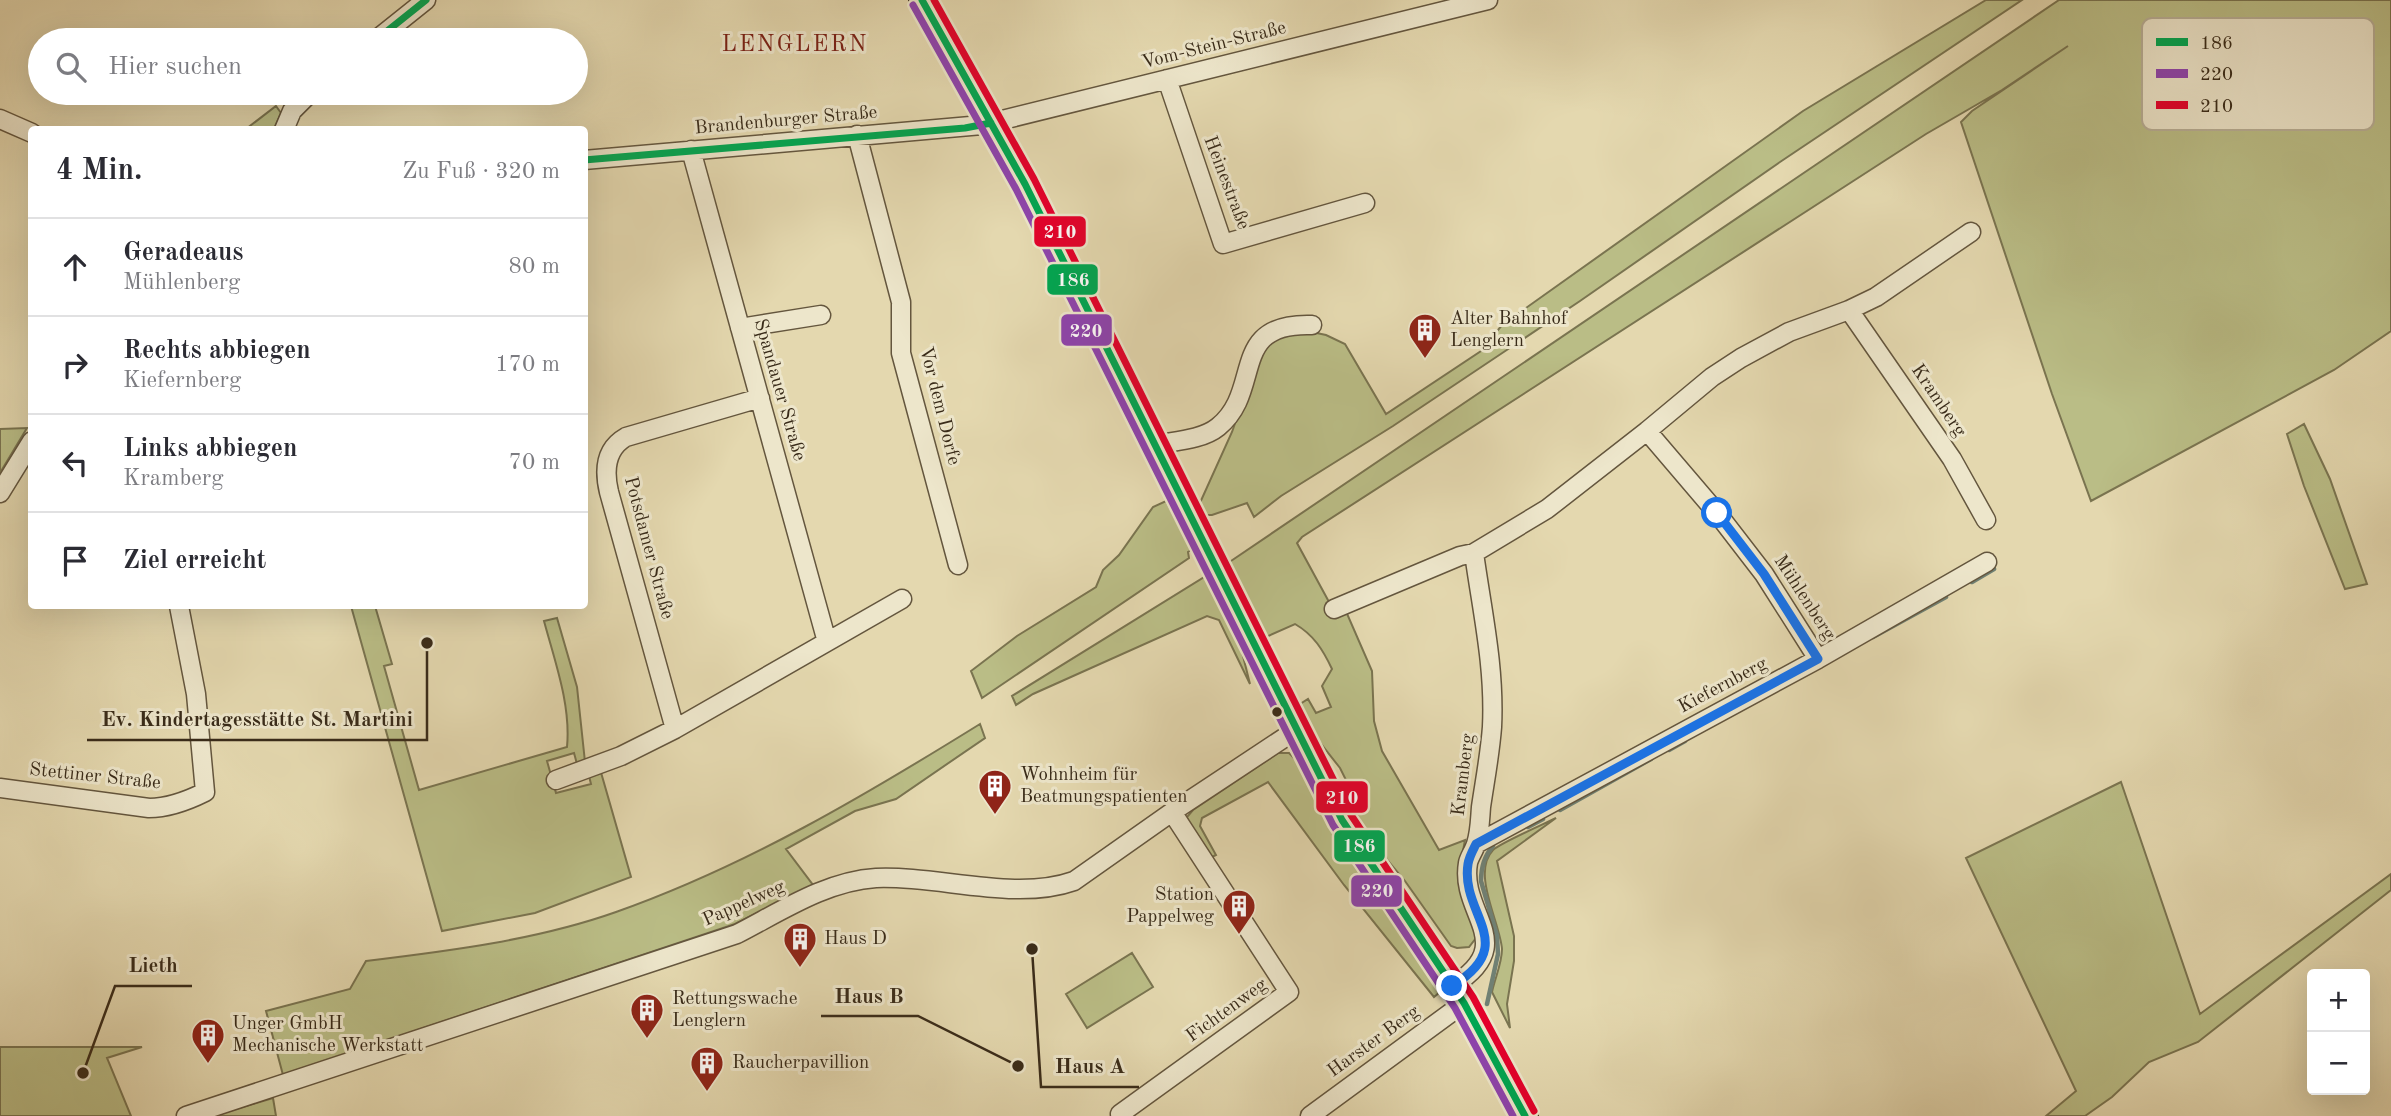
<!DOCTYPE html>
<html lang="de">
<head>
<meta charset="utf-8">
<style>
	:root { --surface:#fff; --page:#f7f7f7; --text:#2b2b33; --muted:#7c7c81; --line:#e1e1e2 }
	body { margin:0; font-family:"Old Standard TT",serif; background:var(--page); color:var(--text) }
	.controls { position:absolute; right:21px; bottom:21px; display:grid; overflow:hidden; border-radius:7px; box-shadow:0 7px 28px #0002 }
	.controls button { width:63px; height:63px; display:grid; place-items:center; padding:0; border:0; border-bottom:2px solid var(--line); background:var(--surface); color:var(--text); font:35px sans-serif }
	.stop { position:absolute; width:21px; height:21px; margin:-16px; border:5px solid #1a73e8; border-radius:50%; background:#fff }
	.stop.end { background:#1a73e8; border-color:#fff; box-shadow:0 2px 7px #0008 }
	.list { margin:0; padding:0; list-style:none }
	h2 { display:flex; justify-content:space-between; align-items:center; height:91px; margin:0; padding:0 28px; font-size:30px }
	h2 small { font-size:23px; font-weight:400; color:var(--muted) }
	.list li { display:grid; grid-template-columns:46px 1fr auto; gap:21px; align-items:center; box-sizing:border-box; height:98px; padding:0 28px; border-top:2px solid var(--line) }
	.list b { display:block; font-size:26px; white-space:nowrap }
	.list p { margin:0; font-size:23px; white-space:nowrap; color:var(--muted) }
	.list em { font-size:23px; font-style:normal; color:var(--muted) }
	.icon { flex:none; width:38px; height:38px; fill:none; stroke:currentColor; stroke-width:2; stroke-linecap:round; stroke-linejoin:round }
	.map { position:relative; flex:none; width:2391px; height:1116px; overflow:hidden }
	.search { position:absolute; background:var(--surface); box-shadow:0 7px 28px #0002; left:28px; top:28px; width:560px; height:77px; display:flex; align-items:center; gap:18px; box-sizing:border-box; padding:0 24px; border-radius:38px; color:var(--muted); font-size:26px }
	.panel { position:absolute; background:var(--surface); box-shadow:0 7px 28px #0002; left:28px; top:126px; width:560px; height:483px; border-radius:7px }
	.map>svg:first-child { display:block }
	.green { fill:#babd86; stroke:#7a7450; stroke-width:2 }
	.lines { fill:none; stroke-linecap:round; stroke-linejoin:round }
	.stream { stroke:#708073; stroke-width:4.5 }
	.street-casing { stroke:#64563e; stroke-width:21 }
	.secondary-casing { stroke:#392b19; stroke-width:28 }
	.street { stroke:#ede6cb; stroke-width:18 }
	.secondary { stroke:#ede6cb; stroke-width:24 }
	.bus-1-casing { stroke:#ede6cb; stroke-width:12 }
	.bus-2-casing { stroke:#ede6cb; stroke-width:12 }
	.bus-3-casing { stroke:#ede6cb; stroke-width:12 }
	.bus-1 { stroke:#00a651; stroke-width:7 }
	.bus-2 { stroke:#8e44ad; stroke-width:7 }
	.bus-3 { stroke:#e4002b; stroke-width:7 }
	.route { stroke:#1a73e8; stroke-width:9 }
	.bus-dot { fill:#392b19; stroke:#ede6cb; stroke-width:2.5 }
	.labels { text-anchor:middle; dominant-baseline:central; stroke-width:6; stroke-linejoin:round; paint-order:stroke }
	.street-label { font-size:19px; fill:#392b19; stroke:#ede6cb }
	.poi-label { font-size:19px; fill:#392b19; stroke:#ede6cb; text-anchor:start }
	.quarter-label { font-size:23px; letter-spacing:2px; fill:#7a1f14; stroke:#ede6cb }
	.key { fill:#ede6cb; stroke:#b7ae96; stroke-width:2 }
	.key-label { font-size:19px; fill:#392b19 }
	.leader { fill:none; stroke:#392b19; stroke-width:2.5 }
	.callout-dot { fill:#392b19; stroke:#ede6cb; stroke-width:2.5 }
	.callout-label { font-size:21px; text-anchor:middle; font-weight:bold; fill:#392b19; stroke:#ede6cb; stroke-width:6; stroke-linejoin:round; paint-order:stroke }
	.line-badge { stroke:#ede6cb; stroke-width:2.5 }
	.badge-label { font-size:19px; text-anchor:middle; font-weight:bold; fill:#fff }
</style>
</head>
<body>
<div class="map">
<svg width="2391" height="1116" viewBox="0 0 2391 1116">
	<rect width="100%" height="100%" fill="#e4d8af"/>
	<filter id="stains"><feTurbulence type="fractalNoise" baseFrequency=".00286" numOctaves="4"/><feColorMatrix values="0 0 0 0 .2 0 0 0 0 .09 0 0 0 0 .02 0 0 0 .5 -.17"/></filter>
	<radialGradient id="worn" r=".72"><stop offset=".6" stop-color="#630" stop-opacity="0"/><stop offset="1" stop-color="#630" stop-opacity=".3"/></radialGradient>
	<path class="green" d="M 1986,0 L 2022,0 L 1780,162 L 1580,301 L 1393,426 L 1281,496 L 1254,517 L 1247,503 L 1212,515 L 1204,515 L 1199,505 L 1232,432 L 1258,358 L 1276,337 L 1307,331 L 1326,335 L 1345,344 L 1386,414 L 1481,351 L 1502,325 L 1803,111 Z
		M 2059,0 L 2391,0 L 2391,331 L 2334,370 L 2091,501 L 2052,394 L 1961,122 L 1972,111 L 2068,46 L 2002,90 L 1926,134 L 1302,537 L 1297,543 L 1335,613 L 1345,609 L 1372,671 L 1374,721 L 1382,751 L 1439,850 L 1465,840 L 1461,862 L 1476,938 L 1469,947 L 1457,948 L 1451,946 L 1405,881 L 1373,843 L 1352,806 L 1349,786 L 1340,768 L 1311,731 L 1297,706 L 1308,699 L 1316,713 L 1331,707 L 1322,686 L 1332,669 C 1323,650 1314,635 1295,624 L 1266,637 L 1228,563 Z
		M 276,106 L 281,113 L 274,129 L 246,129 Z
		M 2304,424 L 2330,479 L 2367,584 L 2345,589 L 2304,486 L 2287,434 Z
		M 27,428 L 0,473 L 0,429 Z
		M 1166,501 L 1180,528 L 1195,548 L 1188,552 L 1189,558 L 982,698 L 971,671 L 1017,636 L 1096,587 L 1103,570 L 1119,555 L 1153,507 Z
		M 1206,576 L 1240,644 L 1250,684 L 1219,620 L 1207,616 L 1033,694 L 1016,705 L 1012,696 Z
		M 351,606 L 375,606 L 392,664 L 384,666 L 419,790 L 567,747 C 571,705 555,662 544,621 L 557,618 L 577,687 L 585,762 L 577,764 L 574,753 L 547,761 L 556,793 L 591,784 L 588,772 L 600,769 L 631,877 L 535,913 L 442,931 Z
		M 980,724 L 985,738 L 896,799 L 855,811 L 786,849 L 813,885 L 735,924 L 283,1075 L 266,1011 L 350,989 L 366,961 C 449,951 537,940 616,912 C 746,866 864,796 980,724 Z
		M 1278,753 L 1289,753 L 1296,760 L 1331,828 L 1362,878 L 1440,992 L 1434,997 L 1344,885 L 1268,782 L 1202,818 L 1200,826 L 1216,855 L 1210,858 L 1189,825 L 1187,817 L 1193,810 Z
		M 2121,782 L 2200,1014 L 2391,874 L 2391,890 L 2198,1042 L 2149,1062 L 2112,1097 L 2085,1116 L 2046,1116 L 2076,1091 L 1966,858 Z
		M 1556,818 L 1497,861 L 1514,936 L 1514,961 L 1507,1004 L 1510,1028 L 1492,992 C 1495,978 1502,963 1502,949 C 1500,922 1471,873 1493,850 C 1500,843 1544,824 1556,818 Z
		M 1132,953 L 1153,987 L 1087,1028 L 1066,994 Z
		M 0,1047 L 142,1047 L 107,1058 L 131,1116 L 0,1116 Z
		M 273,1098 L 276,1116 L 212,1116 Z"/>
	<g class="lines">
		<path class="stream" d="M 1972,582 L 1994,569
			M 1873,637 L 1946,597
			M 1669,750 L 1685,741
			M 1560,810 L 1651,759
			M 1528,827 L 1543,819
			M 1487,1004 L 1498,954 L 1497,936 L 1481,881 C 1481,867 1484,856 1493,846"/>
		<defs>
			<path id="street" d="M 376,40 L 426,0
				M 1167,79 L 1223,244 L 1365,203
				M 0,119 L 32,133
				M 284,130 L 292,111 L 310,93
				M 857,135 L 901,302 L 901,353 L 958,565
				M 691,150 L 827,642
				M 584,160 L 982,125 L 1488,0
				M 1849,310 L 1876,297 L 1971,232
				M 740,328 L 821,315
				M 1647,431 L 1717,513 L 1764,574 L 1818,659
				M 1155,445 C 1174,441 1202,440 1218,427 C 1264,390 1227,322 1312,325
				M 0,493 L 32,441
				M 1334,609 L 1460,556 L 1474,553
				M 675,729 L 609,492 C 604,471 605,449 626,437 L 760,398
				M 556,780 L 621,756 L 675,729 L 902,599
				M 0,788 L 149,808 C 169,808 187,801 205,792 L 196,694 L 179,606
				M 1476,844 L 1818,659 L 1987,562
				M 1452,986 C 1521,944 1459,914 1468,863 C 1469,857 1474,851 1476,844 C 1480,832 1480,819 1481,807 C 1485,780 1490,754 1492,727 C 1495,667 1482,611 1474,553 L 1547,509 L 1647,431 L 1712,377 L 1741,358 L 1789,332 L 1849,310 L 1952,459 L 1986,520
				M 186,1116 L 737,934 C 780,912 826,881 876,878 C 937,875 1015,902 1074,881 L 1172,812 L 1296,730
				M 1121,1116 L 1120,1114 L 1289,992 L 1172,812
				M 1310,1116 L 1464,1003"/>
			<path id="secondary" d="M 922,0 L 1025,184 L 1342,820 L 1464,1003 L 1525,1116"/>
		</defs>
		<use href="#street" class="street-casing"/>
		<use href="#secondary" class="secondary-casing"/>
		<use href="#street" class="street"/>
		<use href="#secondary" class="secondary"/>
		<defs>
			<path id="bus-1" d="M 922,0 L 1025,184 L 1342,820 L 1464,1003 L 1525,1116
				M 376,40 L 426,0
				M 584,160 L 965,128 L 991,123"/>
			<path id="bus-2" d="M 913,5 L 1016,189 L 1333,825 L 1455,1008 L 1513,1116"/>
			<path id="bus-3" d="M 934,0 L 1034,179 L 1351,815 L 1473,997 L 1534,1111"/>
		</defs>
		<use href="#bus-1" class="bus-1-casing"/>
		<use href="#bus-2" class="bus-2-casing"/>
		<use href="#bus-3" class="bus-3-casing"/>
		<use href="#bus-1" class="bus-1"/>
		<use href="#bus-2" class="bus-2"/>
		<use href="#bus-3" class="bus-3"/>
	</g>
	<g class="lines">
		<path class="route" d="M 1452,986 C 1521,944 1460,915 1468,864 C 1469,857 1473,850 1476,844 L 1818,659 L 1764,574 L 1717,513"/>
	</g>
	<defs>
		<symbol id="building-pin" viewBox="-11 -11 22 30"><path d="M0 17L-7.5 6A9.5 9.5 0 1 1 7.5 6Z" fill="#8f2418" stroke="#ede6cb"/><path d="M-4-6H4V6H1V3H-1V6H-4ZM-2.5-4.3h1.7v1.8h-1.7ZM.8-4.3h1.7v1.8H.8ZM-2.5-1h1.7V.8h-1.7ZM.8-1h1.7V.8H.8Z" fill="#fff"/></symbol>
	</defs>
	<g fill-rule="evenodd">
		<use href="#building-pin" x="1406" y="311" width="38" height="52"/>
		<use href="#building-pin" x="976" y="767" width="38" height="52"/>
		<use href="#building-pin" x="1220" y="887" width="38" height="52"/>
		<use href="#building-pin" x="781" y="920" width="38" height="52"/>
		<use href="#building-pin" x="628" y="991" width="38" height="52"/>
		<use href="#building-pin" x="189" y="1016" width="38" height="52"/>
		<use href="#building-pin" x="688" y="1044" width="38" height="52"/>
	</g>
	<circle class="bus-dot" cx="1277" cy="712" r="6"/>
	<g class="labels">
		<g class="street-label">
			<text transform="translate(1214 46) rotate(-14)">Vom-Stein-Straße</text>
			<text transform="translate(786 121) rotate(-5)">Brandenburger Straße</text>
			<text transform="translate(1226 183) rotate(69)">Heinestraße</text>
			<text transform="translate(779 390) rotate(74)">Spandauer Straße</text>
			<text transform="translate(1938 401) rotate(56)">Kramberg</text>
			<text transform="translate(939 406) rotate(76)">Vor dem Dorfe</text>
			<text transform="translate(648 548) rotate(75)">Potsdamer Straße</text>
			<text transform="translate(1804 598) rotate(57)">Mühlenberg</text>
			<text transform="translate(1723 686) rotate(-28)">Kiefernberg</text>
			<text transform="translate(1464 775) rotate(-83)">Kramberg</text>
			<text transform="translate(95 777) rotate(6)">Stettiner Straße</text>
			<text transform="translate(744 904) rotate(-24)">Pappelweg</text>
			<text transform="translate(1227 1011) rotate(-36)">Fichtenweg</text>
			<text transform="translate(1374 1042) rotate(-36)">Harster Berg</text>
		</g>
		<g class="poi-label">
			<text x="1450" y="319">Alter Bahnhof<tspan x="1450" dy="22">Lenglern</tspan></text>
			<text x="1020" y="775">Wohnheim für<tspan x="1020" dy="22">Beatmungspatienten</tspan></text>
			<text x="1214" y="895" text-anchor="end">Station<tspan x="1214" dy="22">Pappelweg</tspan></text>
			<text x="824" y="939">Haus D</text>
			<text x="672" y="999">Rettungswache<tspan x="672" dy="22">Lenglern</tspan></text>
			<text x="232" y="1024">Unger GmbH<tspan x="232" dy="22">Mechanische Werkstatt</tspan></text>
			<text x="732" y="1063">Raucherpavillion</text>
		</g>
		<g class="quarter-label">
			<text x="795" y="44">LENGLERN</text>
		</g>
	</g>
	<rect x="2142" y="18" width="232" height="112" rx="10" class="key"/>
	<rect x="2156" y="38" width="32" height="8" fill="#00a651"/>
	<rect x="2156" y="69" width="32" height="9" fill="#8e44ad"/>
	<rect x="2156" y="101" width="32" height="8" fill="#e4002b"/>
	<g class="key-label">
		<text x="2200" y="49">186</text>
		<text x="2200" y="80">220</text>
		<text x="2200" y="112">210</text>
	</g>
	<path class="leader" d="M427 643L427 740H87M83 1073L115 986H192M1018 1066L918 1016H821M1032 949L1041 1087H1139"/>
	<g class="callout-dot">
		<circle cx="427" cy="643" r="7"/>
		<circle cx="83" cy="1073" r="7"/>
		<circle cx="1018" cy="1066" r="7"/>
		<circle cx="1032" cy="949" r="7"/>
	</g>
	<g class="callout-label">
		<text x="257" y="726">Ev. Kindertagesstätte St. Martini</text>
		<text x="153" y="972">Lieth</text>
		<text x="869" y="1003">Haus B</text>
		<text x="1090" y="1073">Haus A</text>
	</g>
	<g class="line-badge">
		<rect x="1033" y="215" width="54" height="33" rx="7" fill="#e4002b"/>
		<rect x="1046" y="263" width="53" height="33" rx="7" fill="#00a651"/>
		<rect x="1060" y="313" width="53" height="34" rx="7" fill="#8e44ad"/>
		<rect x="1315" y="780" width="54" height="34" rx="7" fill="#e4002b"/>
		<rect x="1333" y="829" width="53" height="34" rx="7" fill="#00a651"/>
		<rect x="1350" y="874" width="53" height="34" rx="7" fill="#8e44ad"/>
	</g>
	<g class="badge-label">
		<text x="1060" y="238">210</text>
		<text x="1073" y="286">186</text>
		<text x="1086" y="337">220</text>
		<text x="1342" y="804">210</text>
		<text x="1359" y="852">186</text>
		<text x="1377" y="897">220</text>
	</g>
	<rect width="100%" height="100%" filter="url(#stains)"/>
	<rect width="100%" height="100%" fill="url(#worn)"/>
</svg>
<div class="controls">
<button>+</button>
<button>−</button>
</div>
<div class="stop" style="left:1717px;top:513px"></div>
<div class="stop end" style="left:1452px;top:986px"></div>
<div class="search"><svg class="icon" aria-label="search" viewBox="0 0 24 24"><circle cx="10" cy="10" r="6"/><path d="M15 15l6 6"/></svg>Hier suchen</div>
<section class="panel">
<h2>4 Min.<small>Zu Fuß · 320 m</small></h2>
<ul class="list">
<li><svg class="icon" aria-label="ahead" viewBox="0 0 24 24"><path d="M12 20V5M6 11l6-6 6 6"/></svg><div><b>Geradeaus</b><p>Mühlenberg</p></div><em>80 m</em></li>
<li><svg class="icon" aria-label="right" viewBox="0 0 24 24"><path d="M7 20v-9h11M14 6l5 5-5 5"/></svg><div><b>Rechts abbiegen</b><p>Kiefernberg</p></div><em>170 m</em></li>
<li><svg class="icon" aria-label="left" viewBox="0 0 24 24"><path d="M17 20v-9H6M10 6l-5 5 5 5"/></svg><div><b>Links abbiegen</b><p>Kramberg</p></div><em>70 m</em></li>
<li><svg class="icon" aria-label="arrive" viewBox="0 0 24 24"><path d="M6 21V4h12l-3 4 3 4H6"/></svg><div><b>Ziel erreicht</b></div></li>
</ul>
</section>
</div>
</body>
</html>
